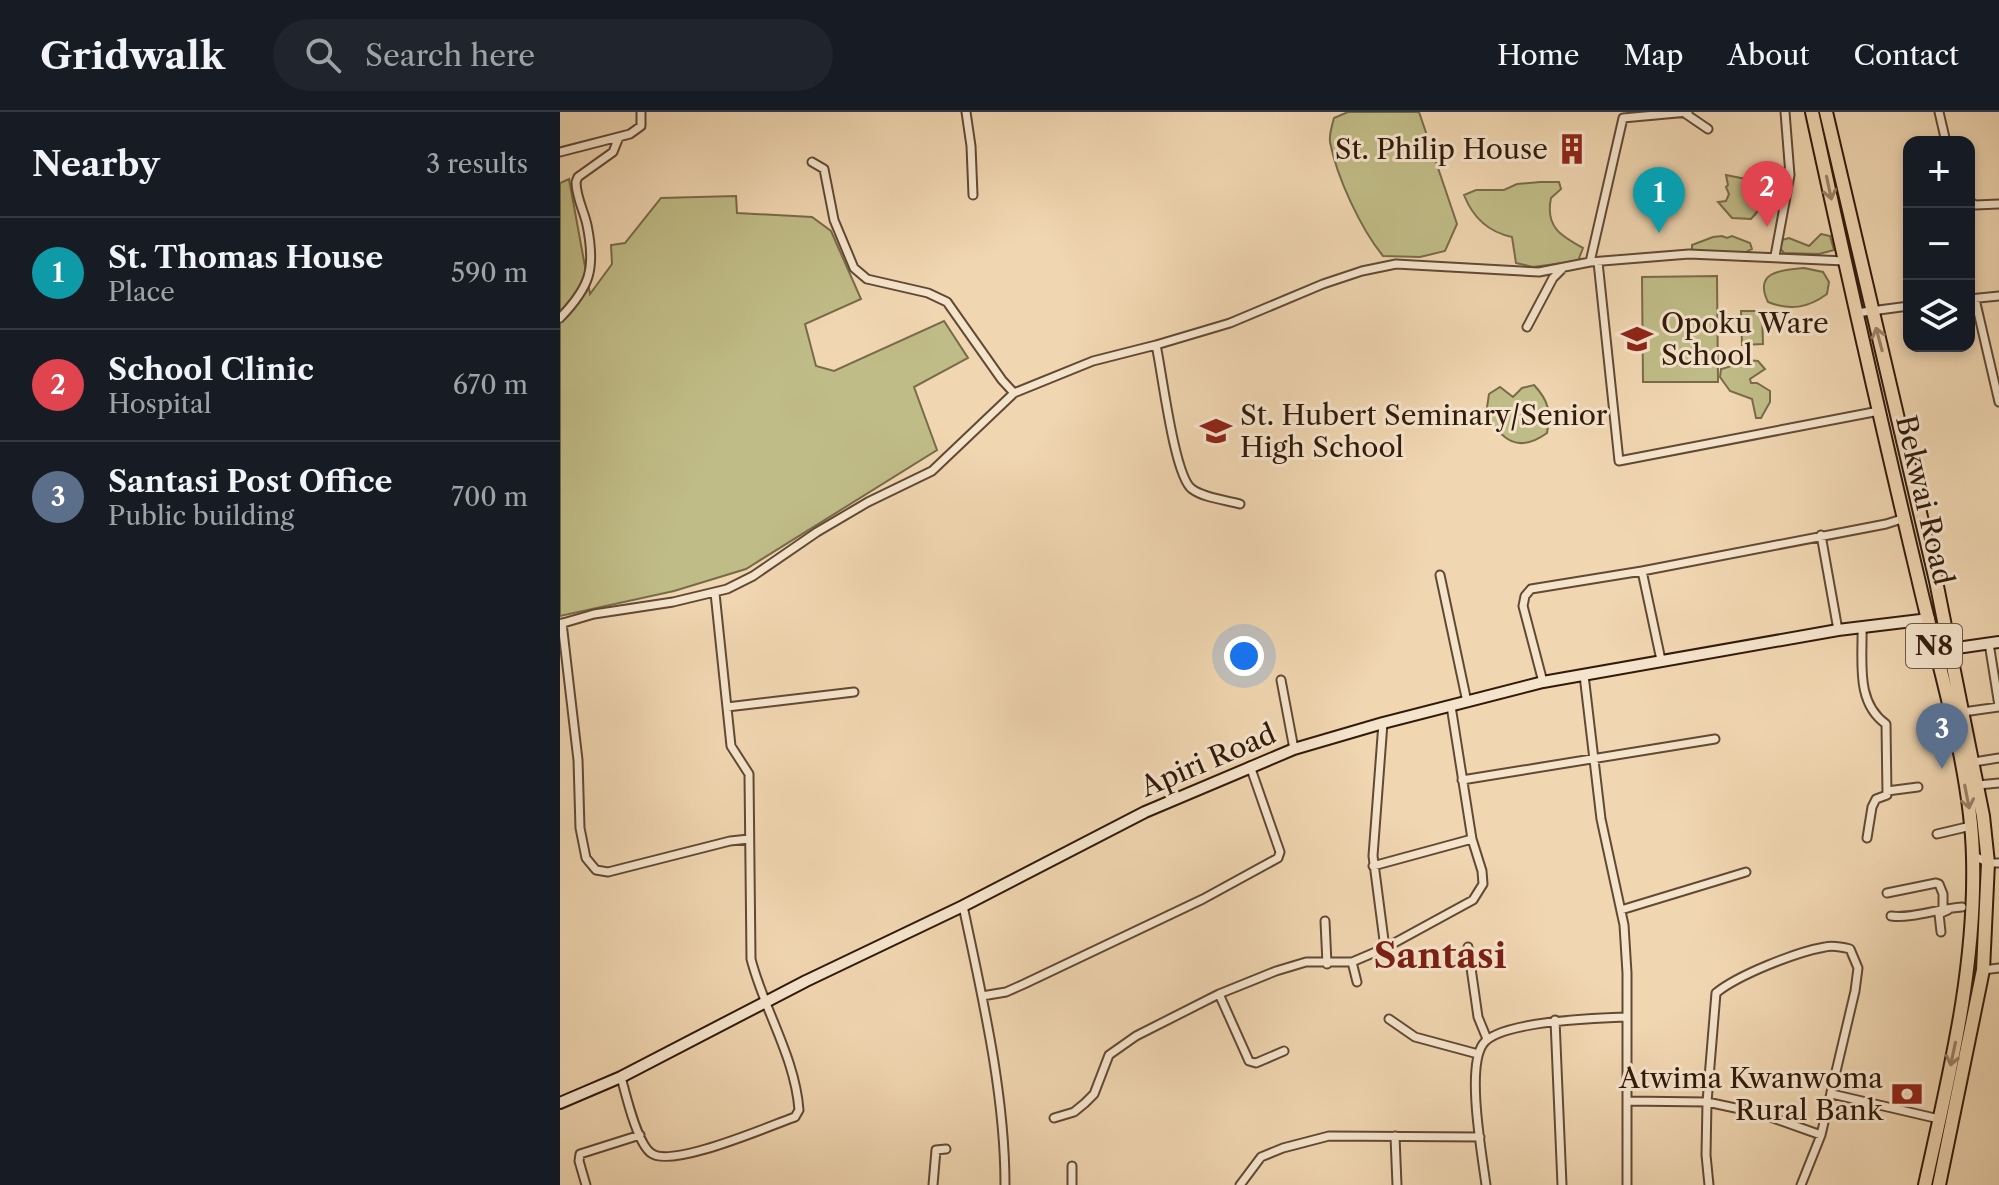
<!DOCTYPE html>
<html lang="en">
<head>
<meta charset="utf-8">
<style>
	:root { --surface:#171b24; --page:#20242c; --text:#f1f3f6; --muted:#9ea1a6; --line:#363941; --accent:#b45309 }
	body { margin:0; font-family:"Libre Caslon Text",serif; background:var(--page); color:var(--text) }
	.controls { position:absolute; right:24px; top:24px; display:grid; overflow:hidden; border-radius:16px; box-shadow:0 4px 12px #0003 }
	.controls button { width:72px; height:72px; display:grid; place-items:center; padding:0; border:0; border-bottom:2px solid var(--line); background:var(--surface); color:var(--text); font:40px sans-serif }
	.you { position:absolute; left:684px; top:544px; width:28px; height:28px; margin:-20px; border:6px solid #fff; border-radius:50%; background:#1a73e8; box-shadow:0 0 0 12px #1a73e833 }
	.badge { display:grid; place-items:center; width:52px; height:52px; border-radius:50%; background:var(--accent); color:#fff; font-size:26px; font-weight:700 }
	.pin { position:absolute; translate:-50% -66px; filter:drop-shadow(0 2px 4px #0008) }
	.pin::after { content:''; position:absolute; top:42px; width:28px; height:24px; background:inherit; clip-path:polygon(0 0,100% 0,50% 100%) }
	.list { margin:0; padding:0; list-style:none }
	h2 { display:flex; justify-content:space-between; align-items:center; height:104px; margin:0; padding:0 32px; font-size:34px }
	h2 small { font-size:26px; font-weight:400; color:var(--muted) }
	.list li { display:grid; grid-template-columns:52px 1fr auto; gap:24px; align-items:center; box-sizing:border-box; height:112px; padding:0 32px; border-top:2px solid var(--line) }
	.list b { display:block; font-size:30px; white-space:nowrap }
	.list p { margin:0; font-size:26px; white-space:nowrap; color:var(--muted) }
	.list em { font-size:26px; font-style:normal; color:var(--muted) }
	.icon { flex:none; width:44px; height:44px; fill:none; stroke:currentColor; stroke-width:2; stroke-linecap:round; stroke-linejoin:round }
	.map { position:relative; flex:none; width:1439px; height:1073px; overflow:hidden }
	header { display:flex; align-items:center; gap:48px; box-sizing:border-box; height:112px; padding:0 40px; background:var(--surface); border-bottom:2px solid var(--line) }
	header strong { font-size:38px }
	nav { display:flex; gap:44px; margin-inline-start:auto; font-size:28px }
	.search { width:560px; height:72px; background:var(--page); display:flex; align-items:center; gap:20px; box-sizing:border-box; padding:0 28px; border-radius:44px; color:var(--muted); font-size:30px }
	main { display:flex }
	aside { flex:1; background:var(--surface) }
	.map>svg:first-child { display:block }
	.green { fill:#c0bc87; stroke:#786b49; stroke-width:2 }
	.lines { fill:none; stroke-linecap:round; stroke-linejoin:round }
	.street-casing { stroke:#614934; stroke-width:11 }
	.secondary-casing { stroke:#311a0b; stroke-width:14 }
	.highway-casing { stroke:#311a0b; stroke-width:16 }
	.street { stroke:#f5e4cc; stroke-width:7 }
	.secondary { stroke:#f5e4cc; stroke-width:10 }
	.highway { stroke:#f0d6b1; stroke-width:12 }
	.oneway { stroke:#9a8166 }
	.labels { text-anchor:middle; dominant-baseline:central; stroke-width:6; stroke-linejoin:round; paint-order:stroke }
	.shield { fill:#f5e4cc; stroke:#6c5745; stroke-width:2 }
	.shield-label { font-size:26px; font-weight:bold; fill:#311a0b }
	.poi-label { font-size:28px; fill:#311a0b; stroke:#f5e4cc; text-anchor:end }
	.street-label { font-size:28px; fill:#311a0b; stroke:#f5e4cc }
	.district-label { font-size:36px; font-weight:bold; fill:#7a1f14; stroke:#f5e4cc }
</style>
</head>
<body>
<header>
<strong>Gridwalk</strong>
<div class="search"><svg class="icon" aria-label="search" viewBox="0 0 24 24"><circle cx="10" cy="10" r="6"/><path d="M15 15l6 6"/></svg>Search here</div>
<nav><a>Home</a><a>Map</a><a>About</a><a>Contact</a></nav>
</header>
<main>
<aside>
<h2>Nearby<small>3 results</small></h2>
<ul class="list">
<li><span class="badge" style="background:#0f9aa8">1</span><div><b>St. Thomas House</b><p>Place</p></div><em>590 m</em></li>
<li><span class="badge" style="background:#e0444e">2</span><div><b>School Clinic</b><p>Hospital</p></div><em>670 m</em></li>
<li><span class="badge" style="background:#5c6f8a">3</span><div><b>Santasi Post Office</b><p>Public building</p></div><em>700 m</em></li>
</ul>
</aside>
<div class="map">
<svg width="1439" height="1073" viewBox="0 0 1439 1073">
	<rect width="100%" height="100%" fill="#f0d6b1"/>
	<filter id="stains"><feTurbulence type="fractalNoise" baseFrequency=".0025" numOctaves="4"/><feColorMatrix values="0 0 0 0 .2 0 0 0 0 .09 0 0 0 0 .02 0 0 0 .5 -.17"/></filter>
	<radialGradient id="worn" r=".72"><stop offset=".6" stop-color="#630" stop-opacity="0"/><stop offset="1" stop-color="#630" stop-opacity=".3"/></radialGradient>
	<path class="green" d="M 788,0 L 859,0 L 897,112 L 885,139 L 860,145 L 823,144 C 801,117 777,66 770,30 C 769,23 772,13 774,6 Z
		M 1202,62 C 1210,77 1203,95 1191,107 L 1172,106 L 1158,90 L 1166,89 L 1169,82 L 1166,75 L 1168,73 L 1166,63 L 1186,67 Z
		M 9,67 L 30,182 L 52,152 L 51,133 L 65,131 L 101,86 L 176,84 L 177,101 L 252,105 L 271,119 L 301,187 L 245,212 L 256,254 L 274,259 L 384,209 L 408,246 L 354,275 L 377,338 L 186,457 L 114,479 L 0,504 L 0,71 Z
		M 980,70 L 999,70 L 1001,77 L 991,86 C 985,115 1001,124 1023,136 L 1018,149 L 973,155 L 956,151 L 952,125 C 928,120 913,106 904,83 L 916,78 L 944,78 L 957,72 Z
		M 1261,122 L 1270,124 L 1274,138 L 1259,142 L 1224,141 L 1215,130 L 1229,126 L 1249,134 Z
		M 1162,124 L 1167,126 L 1172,124 L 1190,131 L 1192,137 C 1177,146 1149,143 1132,138 L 1132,133 L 1153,125 Z
		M 1244,156 L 1263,160 L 1269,170 L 1267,182 C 1248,196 1230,199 1208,190 C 1193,159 1222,158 1244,156 Z
		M 1157,164 L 1158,270 L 1083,270 L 1082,165 Z
		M 1181,199 L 1202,199 L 1203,232 L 1182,233 Z
		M 1186,248 L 1198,249 L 1205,257 L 1190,267 L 1191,271 L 1197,271 L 1210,279 L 1210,290 L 1201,306 L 1196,306 L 1192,287 L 1170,279 L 1160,265 L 1161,257 C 1167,256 1182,250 1186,248 Z
		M 974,273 C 989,289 991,300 987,321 C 958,342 942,328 926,302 L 929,282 L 940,275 L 953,285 L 962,276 Z"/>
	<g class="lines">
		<defs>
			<path id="street" d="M 406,0 L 411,34 L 413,83
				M 1379,0 L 1386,30
				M 1126,2 L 1148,17
				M 0,40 L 70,22 L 81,14 L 81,0
				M 252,50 L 264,57 L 274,108 L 294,156 L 307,167 L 368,181 L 387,190 L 442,268 L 454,281 L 533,249 L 596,233
				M 1409,89 L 1415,93 L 1439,92
				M 1215,144 L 1230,63 L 1225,0
				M 1030,150 L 1063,6 L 1128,0
				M 1038,150 L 1059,349 L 1319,299
				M 1409,187 L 1439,184
				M 1415,187 L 1439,290
				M 1296,201 L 1349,194
				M 0,206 C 30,175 36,157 27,113 C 24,99 16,85 16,70 L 18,65 L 53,40 L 59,25
				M 967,215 L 993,166 L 1002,157
				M 680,392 C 666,388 644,386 632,377 C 614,364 602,259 596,233 L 670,211 L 763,172 L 802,159 L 836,152 L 979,160 L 1030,150 L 1129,142 L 1285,149
				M 1261,423 L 1278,518
				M 1082,459 L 1101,548
				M 880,463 L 907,590
				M 2,511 L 18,648 L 20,716 L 26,746 L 36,758 L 48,760 L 170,729 L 189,727
				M 0,512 L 34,502 L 113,490 L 167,477 L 193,464 L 257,420 L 308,390 L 372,359 L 454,281
				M 1302,515 C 1303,549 1295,590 1326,612 L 1327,683 L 1316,687 L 1312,695 L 1307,726
				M 1429,531 L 1439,594
				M 1024,563 L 1041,707 L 1064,813 L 1067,861 L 1067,1073
				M 721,568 L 734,637
				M 983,570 L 963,494 L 965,484 L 971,477 L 1082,459 L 1326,412 L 1345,406
				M 167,595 L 294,580
				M 1403,600 L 1439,595
				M 823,611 L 813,744 L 825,836
				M 1414,650 L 1439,646
				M 902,668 L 1155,627
				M 1418,673 L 1439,671
				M 1327,679 L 1358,675
				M 1377,722 L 1411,714
				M 1413,743 L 1428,751 L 1439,751
				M 813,754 L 912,727
				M 1327,781 L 1376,771 L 1379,772 L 1383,782 L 1383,795
				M 403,794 C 422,884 445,981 445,1073
				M 1061,798 L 1186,760
				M 1331,804 C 1352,807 1380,796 1402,795
				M 765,809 L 767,852
				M 1381,820 L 1379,802 L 1388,798
				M 908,835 L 918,905 L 927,927
				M 792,850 L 797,870
				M 1423,858 L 1439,856
				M 659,882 L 689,949 L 696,951 L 724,939
				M 422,884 L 446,880 L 464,872 L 643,787 L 718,746 L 720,740 L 690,654
				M 829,907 L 855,925 L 918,942
				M 995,908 L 1002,1073
				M 61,965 C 66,983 77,1031 91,1041 C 111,1057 209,1014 235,1005 L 239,998 C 235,945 204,898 191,847 L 189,662 L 171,634 L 155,481
				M 1272,982 L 1379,1007
				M 1067,989 L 1147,990 L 1199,1001 L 1261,1023
				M 494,1006 L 514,1000 L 525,991 L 534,982 L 549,943 L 576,924 L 659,882 L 716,859 L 746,850 L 792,850 L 825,836 L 913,788 L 923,772 L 922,759 L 912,727 L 891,594
				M 835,1024 L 837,1073
				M 26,1073 L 19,1049 L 20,1042 L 80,1023
				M 373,1073 L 376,1038 L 386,1037
				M 512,1073 L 512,1054
				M 680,1073 L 701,1045 L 723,1036 L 769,1024 L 920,1025
				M 926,1073 C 922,1042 906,956 923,932 C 939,909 1039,906 1067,905
				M 1149,1073 L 1146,1043 L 1147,990 L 1156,881 C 1178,863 1236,840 1265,835 C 1273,833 1282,835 1290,837 L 1298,856 L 1295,879 L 1261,1023 L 1241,1073"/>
			<path id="secondary" d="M 1375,535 L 1397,536 L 1439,530
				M 0,991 L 61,965 L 246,869 L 403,794 L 585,700 L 734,637 L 823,611 L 983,570 L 1278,518 L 1369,507"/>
			<path id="highway" d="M 1252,0 C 1286,156 1321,311 1358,466 C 1378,554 1411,656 1413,745 C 1416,858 1389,963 1365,1073
				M 1266,0 L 1376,469 L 1423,704 L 1428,751 L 1423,858 L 1379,1073"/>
		</defs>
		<use href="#street" class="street-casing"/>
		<use href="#secondary" class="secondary-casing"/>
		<use href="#highway" class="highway-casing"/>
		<use href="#street" class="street"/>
		<use href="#secondary" class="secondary"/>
		<use href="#highway" class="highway"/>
	</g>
	<defs><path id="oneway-shaft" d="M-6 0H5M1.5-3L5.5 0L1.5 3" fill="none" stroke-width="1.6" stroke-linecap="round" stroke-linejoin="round" transform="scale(2)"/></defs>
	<g class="oneway">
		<use href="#oneway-shaft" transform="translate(1269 76) rotate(78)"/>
		<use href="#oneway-shaft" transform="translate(1319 227) rotate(-105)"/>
		<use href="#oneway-shaft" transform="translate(1407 685) rotate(79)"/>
		<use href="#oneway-shaft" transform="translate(1393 942) rotate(102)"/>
	</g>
	<defs>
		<symbol id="building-bare" viewBox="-9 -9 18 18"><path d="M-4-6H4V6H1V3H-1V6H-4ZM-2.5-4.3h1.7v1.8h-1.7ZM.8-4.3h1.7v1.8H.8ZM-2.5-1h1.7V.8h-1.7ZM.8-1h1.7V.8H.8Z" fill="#8f2418" stroke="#f5e4cc" stroke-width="2.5" paint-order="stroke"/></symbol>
		<symbol id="school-bare" viewBox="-9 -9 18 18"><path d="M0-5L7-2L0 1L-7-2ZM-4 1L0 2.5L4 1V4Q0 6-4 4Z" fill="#8f2418" stroke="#f5e4cc" stroke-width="2.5" paint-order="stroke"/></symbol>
		<symbol id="bank-bare" viewBox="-9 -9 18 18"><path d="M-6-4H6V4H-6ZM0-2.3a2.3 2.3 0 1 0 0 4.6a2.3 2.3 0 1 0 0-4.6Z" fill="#8f2418" stroke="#f5e4cc" stroke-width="2.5" paint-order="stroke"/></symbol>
	</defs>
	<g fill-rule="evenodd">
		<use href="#building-bare" x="990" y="15" width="44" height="44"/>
		<use href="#school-bare" x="1055" y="205" width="44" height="44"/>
		<use href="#school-bare" x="634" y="297" width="44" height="44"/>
		<use href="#bank-bare" x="1325" y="960" width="44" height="44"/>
	</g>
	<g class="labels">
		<rect class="shield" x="1346" y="512" width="56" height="44" rx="6"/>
		<g class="shield-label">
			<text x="1374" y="534">N8</text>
		</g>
		<g class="poi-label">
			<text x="988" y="37">St. Philip House</text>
			<text x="1101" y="211" text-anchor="start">Opoku Ware<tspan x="1101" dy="32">School</tspan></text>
			<text x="680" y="303" text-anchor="start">St. Hubert Seminary/Senior<tspan x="680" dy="32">High School</tspan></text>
			<text x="1323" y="966">Atwima Kwanwoma<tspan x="1323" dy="32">Rural Bank</tspan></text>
		</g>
		<g class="street-label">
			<text transform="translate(1365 388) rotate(77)">Bekwai Road</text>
			<text transform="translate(648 648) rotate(-23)">Apiri Road</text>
		</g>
		<g class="district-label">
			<text x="880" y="843">Santasi</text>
		</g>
	</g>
	<rect width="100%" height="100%" filter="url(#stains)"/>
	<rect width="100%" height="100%" fill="url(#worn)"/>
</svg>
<div class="controls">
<button>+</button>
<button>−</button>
<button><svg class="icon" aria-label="layers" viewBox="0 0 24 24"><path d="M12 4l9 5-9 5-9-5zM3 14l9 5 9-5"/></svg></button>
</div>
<div class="you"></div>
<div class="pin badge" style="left:1099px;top:121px;background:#0f9aa8">1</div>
<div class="pin badge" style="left:1207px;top:115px;background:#e0444e">2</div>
<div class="pin badge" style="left:1382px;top:657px;background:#5c6f8a">3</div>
</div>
</main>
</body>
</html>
